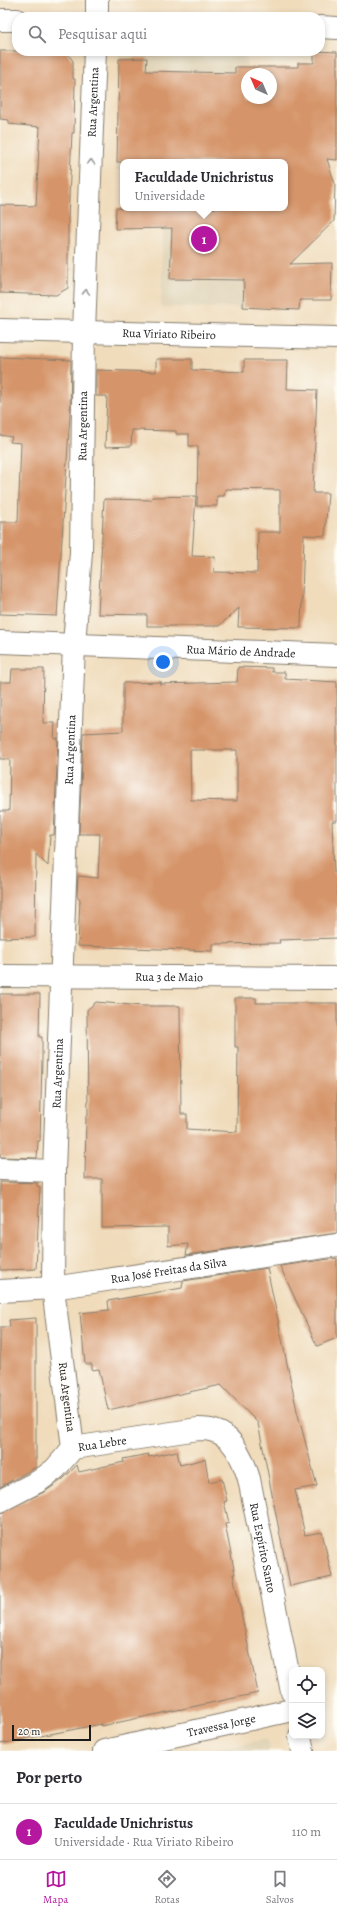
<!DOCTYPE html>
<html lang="pt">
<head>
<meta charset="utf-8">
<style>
	:root { --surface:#fff; --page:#f2f2f3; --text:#2b2b33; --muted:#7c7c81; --line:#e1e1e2; --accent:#b5179e }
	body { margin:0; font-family:Alegreya,serif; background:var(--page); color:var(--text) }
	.controls { position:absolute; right:12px; bottom:12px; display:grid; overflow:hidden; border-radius:8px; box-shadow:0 2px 6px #0003 }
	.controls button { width:36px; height:36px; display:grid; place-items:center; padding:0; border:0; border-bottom:1px solid var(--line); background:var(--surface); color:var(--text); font:20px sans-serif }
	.compass { position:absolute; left:241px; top:68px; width:36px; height:36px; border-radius:50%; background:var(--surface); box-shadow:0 2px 6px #0003; rotate:316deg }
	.scale { position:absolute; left:12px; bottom:10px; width:79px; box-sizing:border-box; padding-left:4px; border:2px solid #1c1c1c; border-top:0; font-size:11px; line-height:14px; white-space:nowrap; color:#1c1c1c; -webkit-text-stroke:3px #fdfcf7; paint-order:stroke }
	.you { position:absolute; left:163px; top:662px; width:14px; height:14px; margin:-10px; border:3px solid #fff; border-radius:50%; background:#1a73e8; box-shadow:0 0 0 6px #1a73e833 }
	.badge { display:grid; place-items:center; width:26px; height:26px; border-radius:50%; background:var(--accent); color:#fff; font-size:13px; font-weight:700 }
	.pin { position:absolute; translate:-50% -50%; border:2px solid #fff; box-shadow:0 1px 4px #0006 }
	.popup { position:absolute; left:120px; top:159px; width:168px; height:52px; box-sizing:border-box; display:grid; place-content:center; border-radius:8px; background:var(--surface); filter:drop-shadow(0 1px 3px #0005); font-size:13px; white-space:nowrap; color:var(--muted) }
	.popup b { font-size:15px; color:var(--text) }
	.popup::after { content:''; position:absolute; left:50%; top:100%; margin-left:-8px; border:8px solid transparent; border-top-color:var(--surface) }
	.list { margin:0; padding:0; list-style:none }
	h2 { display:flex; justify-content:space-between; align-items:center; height:52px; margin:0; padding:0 16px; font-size:17px }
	h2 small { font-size:13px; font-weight:400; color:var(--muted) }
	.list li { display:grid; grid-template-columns:26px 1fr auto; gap:12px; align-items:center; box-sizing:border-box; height:56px; padding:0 16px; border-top:1px solid var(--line) }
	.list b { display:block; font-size:15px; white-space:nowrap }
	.list p { margin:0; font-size:13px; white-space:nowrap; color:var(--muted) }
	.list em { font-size:13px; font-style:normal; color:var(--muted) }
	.icon { flex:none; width:22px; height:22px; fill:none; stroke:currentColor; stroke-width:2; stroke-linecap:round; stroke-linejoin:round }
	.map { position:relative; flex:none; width:337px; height:1751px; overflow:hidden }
	.search { position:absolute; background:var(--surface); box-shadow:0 2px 6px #0003; left:12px; right:12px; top:12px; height:44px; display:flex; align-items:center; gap:10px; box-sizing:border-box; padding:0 14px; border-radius:16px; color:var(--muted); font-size:15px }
	.sheet { height:108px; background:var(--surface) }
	nav { display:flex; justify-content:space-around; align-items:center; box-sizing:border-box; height:56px; border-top:1px solid var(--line); background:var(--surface); font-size:11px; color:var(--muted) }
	nav a { display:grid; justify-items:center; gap:2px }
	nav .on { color:var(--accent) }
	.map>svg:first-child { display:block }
	.built { fill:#dfd2b4 }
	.building { fill:#d59469; fill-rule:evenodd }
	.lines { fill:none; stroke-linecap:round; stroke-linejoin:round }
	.minor-casing { stroke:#867c6c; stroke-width:24 }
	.minor { stroke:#fff; stroke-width:22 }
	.oneway { stroke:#999 }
	.labels { text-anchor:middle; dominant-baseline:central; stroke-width:3.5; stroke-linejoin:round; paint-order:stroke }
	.street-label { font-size:12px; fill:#1c1c1c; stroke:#fdfcf7 }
</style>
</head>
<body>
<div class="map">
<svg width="337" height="1751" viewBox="0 0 337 1751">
	<rect width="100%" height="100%" fill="#fdfcf7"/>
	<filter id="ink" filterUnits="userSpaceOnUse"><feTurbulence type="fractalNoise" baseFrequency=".025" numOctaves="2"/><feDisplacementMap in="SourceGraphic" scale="8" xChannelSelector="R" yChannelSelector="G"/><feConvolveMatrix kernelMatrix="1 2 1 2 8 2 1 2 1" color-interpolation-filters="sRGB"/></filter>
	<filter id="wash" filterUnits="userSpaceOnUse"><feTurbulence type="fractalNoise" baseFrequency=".012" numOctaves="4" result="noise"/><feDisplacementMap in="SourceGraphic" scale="16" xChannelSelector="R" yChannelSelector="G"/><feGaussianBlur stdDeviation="0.9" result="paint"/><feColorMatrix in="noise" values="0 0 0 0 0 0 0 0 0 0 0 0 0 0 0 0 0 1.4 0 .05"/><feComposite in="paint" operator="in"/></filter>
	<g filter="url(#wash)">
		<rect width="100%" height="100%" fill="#f0dcbb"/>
		<path class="built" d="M 119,51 L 247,51 L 245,162 L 123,162 L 123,170 L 116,170 Z
			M 163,208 L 245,208 L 244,308 L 161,307 Z
			M 267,1739 L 270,1751 L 202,1751 Z"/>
		<g id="blocks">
			<path class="building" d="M 0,51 L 66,51 L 73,61 L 73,79 L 75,79 L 74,133 L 72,133 L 68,219 L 68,288 L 56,295 L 0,293 L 0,205 L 36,206 L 40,127 L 9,124 L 9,120 L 0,119 Z
				M 314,51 L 337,52 L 337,160 L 327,159 L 335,184 L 334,221 L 290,264 L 332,263 L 331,300 L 300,300 L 299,310 L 243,307 L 244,280 L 170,279 L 172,228 L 115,229 L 116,208 L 285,208 L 285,162 L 117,162 L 119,59 L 147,58 L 146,71 L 235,73 L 235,67 L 298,67 L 298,63 L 314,63 ZM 247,74 L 271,74 L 271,98 L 247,98 Z
				M 0,357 L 71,360 L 70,414 L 57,616 L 0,614 L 0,522 L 18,522 L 21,443 L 10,442 L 12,437 L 0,435 Z
				M 156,359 L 192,359 L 192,370 L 244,372 L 244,360 L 288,360 L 287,389 L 317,390 L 313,493 L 328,493 L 325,536 L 304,535 L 301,628 L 238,627 L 239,608 L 219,626 L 147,626 L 147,615 L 98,614 L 104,499 L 151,500 L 152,497 L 196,496 L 192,556 L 215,557 L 214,572 L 257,573 L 258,532 L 280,532 L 280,490 L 225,489 L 224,496 L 217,496 L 217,506 L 197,506 L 198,446 L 189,446 L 189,434 L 176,434 L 176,431 L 132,430 L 131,446 L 105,447 L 107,396 L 96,396 L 96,370 L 156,372 Z
				M 238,667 L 272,668 L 272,672 L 285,672 L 285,679 L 337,682 L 337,821 L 332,821 L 334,873 L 337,873 L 337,938 L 279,940 L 280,943 L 213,944 L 213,951 L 78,946 L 80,899 L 77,896 L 78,876 L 98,878 L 100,834 L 79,834 L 83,733 L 123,731 L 123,683 L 162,682 L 159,684 L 237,682 ZM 190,750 L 237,750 L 237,801 L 191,800 Z
				M 12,669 L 44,669 L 43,723 L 55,723 L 54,739 L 58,738 L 54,835 L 50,835 L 48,866 L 36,854 L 35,937 L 0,938 L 0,811 L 9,811 L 10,759 L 0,759 L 0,682 L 11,682 Z
				M 0,994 L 40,994 L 39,1037 L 42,1037 L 42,1059 L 40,1141 L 38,1141 L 37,1158 L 0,1157 Z
				M 235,998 L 256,998 L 256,1003 L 337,1003 L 337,1233 L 186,1255 L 188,1244 L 168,1246 L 168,1227 L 102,1228 L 102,1179 L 85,1179 L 86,1116 L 88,1116 L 87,1010 L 96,1002 L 142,1006 L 180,1006 L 181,1114 L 187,1114 L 187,1129 L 237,1132 L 238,1047 L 235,1047 Z
				M 0,1182 L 37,1183 L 37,1186 L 40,1187 L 36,1269 L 0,1270 Z
				M 337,1258 L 337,1338 L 317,1346 L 280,1266 Z
				M 267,1268 L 297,1411 L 317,1486 L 295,1490 L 305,1535 L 322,1532 L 332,1577 L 290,1586 L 258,1423 L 221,1385 L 108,1410 L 99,1369 L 92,1370 L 92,1364 L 85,1364 L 80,1313 L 109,1310 L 108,1301 L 182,1288 L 183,1281 Z
				M 36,1318 L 36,1467 L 0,1487 L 0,1327 L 10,1327 L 9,1320 Z
				M 177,1451 L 180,1465 L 205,1459 L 209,1482 L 222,1479 L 227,1501 L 224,1502 L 229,1523 L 225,1524 L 235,1574 L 233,1574 L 258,1693 L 101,1726 L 101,1724 L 0,1744 L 0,1513 L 46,1491 L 63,1479 L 77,1465 L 79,1472 L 124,1462 L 123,1459 L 148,1454 L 149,1457 Z"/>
		</g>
	</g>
	<g filter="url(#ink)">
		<use href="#blocks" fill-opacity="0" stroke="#867c6c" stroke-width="1"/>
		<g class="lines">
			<defs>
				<g id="minor">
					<path d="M 97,17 L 97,0"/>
					<path d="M 0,20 L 17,20"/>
					<path d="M 320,27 L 337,28"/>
					<path id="s1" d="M 0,330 L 337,338"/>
					<path id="s2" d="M 0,642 L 337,655"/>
					<path id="s3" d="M 0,976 L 337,978"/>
					<path d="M 0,1169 L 54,1171"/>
					<path id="s4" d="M 0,1291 L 53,1288 L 337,1245"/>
					<path id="s5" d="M 73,1448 L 53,1288 L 54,1171 L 74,645 L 81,552 L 84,331 L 95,51"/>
					<path id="s6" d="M 0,1501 L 39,1481 L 55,1469 L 73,1448 L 198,1429 C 203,1429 209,1429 214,1431 C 234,1436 244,1462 249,1479 L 292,1692"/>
					<path d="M 300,1736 L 303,1751"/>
					<path id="s7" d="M 104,1751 L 292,1710"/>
				</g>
			</defs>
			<use href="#minor" class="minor-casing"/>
			<use href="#minor" class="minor"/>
		</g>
		<defs><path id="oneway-chevron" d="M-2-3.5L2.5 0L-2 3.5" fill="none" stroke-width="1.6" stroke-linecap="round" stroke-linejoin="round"/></defs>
		<g class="oneway">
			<use href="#oneway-chevron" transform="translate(91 162) rotate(-88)"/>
			<use href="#oneway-chevron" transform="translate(86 292) rotate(-88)"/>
		</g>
	</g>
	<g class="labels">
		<g class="street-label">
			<text stroke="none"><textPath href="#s5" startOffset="1348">Rua Argentina</textPath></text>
			<text stroke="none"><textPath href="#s1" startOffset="169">Rua Viriato Ribeiro</textPath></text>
			<text stroke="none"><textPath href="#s5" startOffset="1024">Rua Argentina</textPath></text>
			<text stroke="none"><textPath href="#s2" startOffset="241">Rua Mário de Andrade</textPath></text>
			<text stroke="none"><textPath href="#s5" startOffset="700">Rua Argentina</textPath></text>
			<text stroke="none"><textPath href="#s3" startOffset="169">Rua 3 de Maio</textPath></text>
			<text stroke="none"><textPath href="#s5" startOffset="376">Rua Argentina</textPath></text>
			<text stroke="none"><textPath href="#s4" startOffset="170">Rua José Freitas da Silva</textPath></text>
			<text transform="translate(67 1397) rotate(83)">Rua Argentina</text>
			<text stroke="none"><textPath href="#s6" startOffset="121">Rua Lebre</textPath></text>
			<text stroke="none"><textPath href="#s6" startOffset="366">Rua Espírito Santo</textPath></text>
			<text stroke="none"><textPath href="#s7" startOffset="120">Travessa Jorge</textPath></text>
		</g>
	</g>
</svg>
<div class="controls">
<button><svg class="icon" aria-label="locate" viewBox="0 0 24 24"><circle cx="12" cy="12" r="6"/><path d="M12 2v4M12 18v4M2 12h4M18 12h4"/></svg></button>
<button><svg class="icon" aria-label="layers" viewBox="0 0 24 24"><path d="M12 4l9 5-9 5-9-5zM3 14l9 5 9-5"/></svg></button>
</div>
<svg class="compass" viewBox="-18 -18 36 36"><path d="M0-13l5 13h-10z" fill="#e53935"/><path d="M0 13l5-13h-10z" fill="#7c7c81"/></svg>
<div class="scale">20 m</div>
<div class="you"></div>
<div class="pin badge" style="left:204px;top:239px">1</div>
<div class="popup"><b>Faculdade Unichristus</b>Universidade</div>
<div class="search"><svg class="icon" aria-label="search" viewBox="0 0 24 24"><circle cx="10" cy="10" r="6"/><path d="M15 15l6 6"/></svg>Pesquisar aqui</div>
</div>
<section class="sheet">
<h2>Por perto<small></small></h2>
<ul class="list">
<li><span class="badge">1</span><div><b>Faculdade Unichristus</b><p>Universidade · Rua Viriato Ribeiro</p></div><em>110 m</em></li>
</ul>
</section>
<nav>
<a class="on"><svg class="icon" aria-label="map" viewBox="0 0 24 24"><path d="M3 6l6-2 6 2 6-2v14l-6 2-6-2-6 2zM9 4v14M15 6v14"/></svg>Mapa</a>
<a><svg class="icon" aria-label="directions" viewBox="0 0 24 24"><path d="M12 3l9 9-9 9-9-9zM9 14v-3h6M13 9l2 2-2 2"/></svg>Rotas</a>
<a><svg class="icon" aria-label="saved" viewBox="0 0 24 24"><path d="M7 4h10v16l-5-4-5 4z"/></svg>Salvos</a>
</nav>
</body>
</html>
